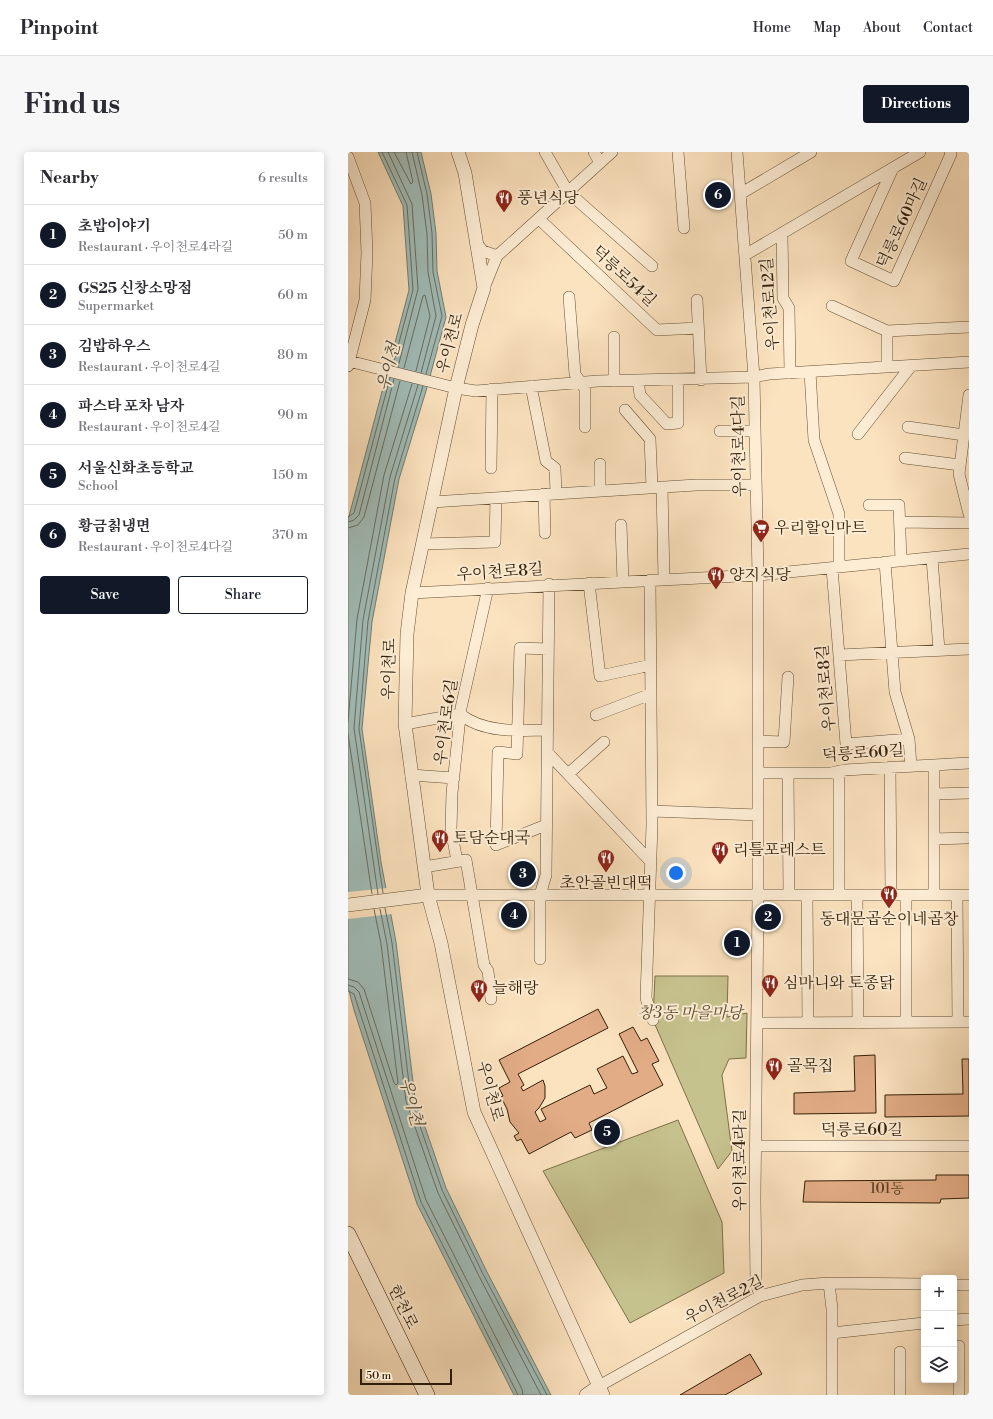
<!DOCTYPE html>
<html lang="en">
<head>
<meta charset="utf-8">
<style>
	:root { --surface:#fff; --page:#f7f7f7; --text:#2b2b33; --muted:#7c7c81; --line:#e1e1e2; --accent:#111827 }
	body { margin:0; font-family:"Libre Bodoni","Noto Serif KR",serif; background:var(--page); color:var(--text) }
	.controls { position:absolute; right:12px; bottom:12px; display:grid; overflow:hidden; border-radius:4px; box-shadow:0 2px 10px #0003 }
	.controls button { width:36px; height:36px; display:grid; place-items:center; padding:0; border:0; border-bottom:1px solid var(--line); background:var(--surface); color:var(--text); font:20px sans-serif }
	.scale { position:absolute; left:12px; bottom:10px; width:92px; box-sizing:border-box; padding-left:4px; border:2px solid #331f07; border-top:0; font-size:11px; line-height:14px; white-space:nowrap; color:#331f07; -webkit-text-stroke:3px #fdedd5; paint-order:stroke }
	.you { position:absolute; left:328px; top:721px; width:14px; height:14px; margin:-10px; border:3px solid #fff; border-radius:50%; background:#1a73e8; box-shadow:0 0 0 6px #1a73e833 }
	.badge { display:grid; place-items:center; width:26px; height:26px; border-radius:50%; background:var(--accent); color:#fff; font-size:13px; font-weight:700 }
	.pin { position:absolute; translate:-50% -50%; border:2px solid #fff; box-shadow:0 1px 4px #0006 }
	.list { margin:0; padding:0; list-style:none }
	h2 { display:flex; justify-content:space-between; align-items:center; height:52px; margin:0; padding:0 16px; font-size:17px }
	h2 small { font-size:13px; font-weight:400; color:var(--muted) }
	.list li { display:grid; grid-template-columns:26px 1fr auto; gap:12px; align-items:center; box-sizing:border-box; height:60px; padding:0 16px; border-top:1px solid var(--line) }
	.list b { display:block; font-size:15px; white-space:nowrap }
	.list p { margin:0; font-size:13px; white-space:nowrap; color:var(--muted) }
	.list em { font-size:13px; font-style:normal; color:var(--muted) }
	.actions { display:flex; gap:8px; padding:12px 16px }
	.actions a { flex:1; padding:9px 0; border:1px solid var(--accent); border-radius:4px; text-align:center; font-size:14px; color:var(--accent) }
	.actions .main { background:var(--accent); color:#fff }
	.icon { flex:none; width:22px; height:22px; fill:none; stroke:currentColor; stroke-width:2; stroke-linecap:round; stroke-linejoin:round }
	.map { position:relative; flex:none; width:621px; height:1243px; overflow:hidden; border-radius:4px }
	header { display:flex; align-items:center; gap:24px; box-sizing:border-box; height:56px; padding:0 20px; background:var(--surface); border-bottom:1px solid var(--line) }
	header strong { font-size:19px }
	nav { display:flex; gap:22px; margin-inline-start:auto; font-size:14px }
	.intro { display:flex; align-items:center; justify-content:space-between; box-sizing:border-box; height:96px; padding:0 24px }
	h1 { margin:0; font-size:28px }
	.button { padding:10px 18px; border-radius:4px; background:var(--accent); color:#fff; font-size:14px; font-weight:700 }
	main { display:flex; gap:24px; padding:0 24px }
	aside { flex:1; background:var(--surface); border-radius:4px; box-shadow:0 2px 10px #0003 }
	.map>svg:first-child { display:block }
	.green { fill:#c6c28e; stroke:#7c704a }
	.water { fill:#a1bdb9; stroke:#757e72 }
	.pier { fill:#fce3bf }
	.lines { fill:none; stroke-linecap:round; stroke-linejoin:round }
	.shore { stroke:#6a6e60; stroke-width:1 }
	.building { fill:#e2ac86; stroke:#331f07 }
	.minor-casing { stroke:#655035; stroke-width:12 }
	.tertiary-casing { stroke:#655035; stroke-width:14 }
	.secondary-casing { stroke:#331f07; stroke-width:16 }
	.minor { stroke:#fdedd5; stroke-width:11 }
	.tertiary { stroke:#fdedd5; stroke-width:13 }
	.secondary { stroke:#fdedd5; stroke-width:15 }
	.labels { text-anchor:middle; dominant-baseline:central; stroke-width:4; stroke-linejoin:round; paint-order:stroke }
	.number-label { font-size:14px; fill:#5f4227 }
	.poi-label { font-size:16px; fill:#331f07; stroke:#fdedd5; text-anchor:start }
	.street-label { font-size:16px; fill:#331f07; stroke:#fdedd5 }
	.park-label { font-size:16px; font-style:italic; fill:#5f5030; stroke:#fdedd5 }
	.water-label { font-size:17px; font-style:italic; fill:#544e3c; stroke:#fdedd5 }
</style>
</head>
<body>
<header>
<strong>Pinpoint</strong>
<nav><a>Home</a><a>Map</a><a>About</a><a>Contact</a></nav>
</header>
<div class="intro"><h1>Find us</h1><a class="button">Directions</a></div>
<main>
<aside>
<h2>Nearby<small>6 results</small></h2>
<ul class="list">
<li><span class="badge">1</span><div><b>초밥이야기</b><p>Restaurant · 우이천로4라길</p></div><em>50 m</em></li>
<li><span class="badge">2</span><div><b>GS25 신창소망점</b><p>Supermarket</p></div><em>60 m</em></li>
<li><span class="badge">3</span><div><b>김밥하우스</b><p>Restaurant · 우이천로4길</p></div><em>80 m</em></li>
<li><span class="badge">4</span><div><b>파스타 포차 남자</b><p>Restaurant · 우이천로4길</p></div><em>90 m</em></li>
<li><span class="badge">5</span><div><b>서울신화초등학교</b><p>School</p></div><em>150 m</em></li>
<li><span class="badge">6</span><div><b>황금칡냉면</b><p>Restaurant · 우이천로4다길</p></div><em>370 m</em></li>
</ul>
<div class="actions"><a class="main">Save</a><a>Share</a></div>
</aside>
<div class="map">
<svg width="621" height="1243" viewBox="0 0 621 1243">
	<rect width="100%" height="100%" fill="#fce3bf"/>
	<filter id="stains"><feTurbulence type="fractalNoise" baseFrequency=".005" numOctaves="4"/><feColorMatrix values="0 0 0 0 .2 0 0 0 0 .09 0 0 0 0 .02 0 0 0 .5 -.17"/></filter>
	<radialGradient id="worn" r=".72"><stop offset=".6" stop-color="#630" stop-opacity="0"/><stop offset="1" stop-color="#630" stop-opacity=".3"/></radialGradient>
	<path class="green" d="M 307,824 L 380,824 L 379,865 L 399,861 L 398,906 L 381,907 L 374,923 L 384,999 L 370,1017 L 305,868 Z
		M 330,968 L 374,1070 L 376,1121 L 282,1171 L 195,1019 Z"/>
	<path class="water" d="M 30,0 L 73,0 L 83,42 L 88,81 L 89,119 L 98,165 L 78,239 L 51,327 L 24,470 L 14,577 L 33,710 L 48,790 L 67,946 L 98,1036 L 139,1120 L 203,1243 L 166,1243 L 69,1052 L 6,858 L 0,835 L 0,368 L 61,138 L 55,54 Z"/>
	<path class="pier" d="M 40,736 L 44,762 L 0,767 L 0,740 Z"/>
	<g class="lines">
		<path class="shore" d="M 34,0 L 59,53 L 65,138 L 45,213
			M 40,0 L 64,52 L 70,137 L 50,215
			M 46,0 L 63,32 L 65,30 L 58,0
			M 64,0 L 74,43 L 79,82 L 80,120 L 88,164 L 73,221
			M 69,0 L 79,42 L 84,81 L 85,120 L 94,164 L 78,222
			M 56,216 L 75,144 L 77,143 L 82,164 L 68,219
			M 0,365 L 6,361 L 42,226
			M 0,370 L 6,368 L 11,363 L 46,227
			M 0,376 L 10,373 L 16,365 L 52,229
			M 0,570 L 9,467 L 36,323 L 64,232
			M 0,582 L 24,742
			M 35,741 L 11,577 L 20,469 L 47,326 L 75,234
			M 30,742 L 6,576 L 15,468 L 42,325 L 70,233
			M 37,756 L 44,791 L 63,948 L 94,1038 L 135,1122 L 199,1243
			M 32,757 L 39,792 L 58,949 L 90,1041 L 131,1124 L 193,1243
			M 0,827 L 10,830 L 16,837 L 46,931 L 48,933 L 50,931 L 33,792 L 26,757
			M 0,833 L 6,835 L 11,840 L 78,1048 L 174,1237 L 175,1243
			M 0,839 L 6,842 L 73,1050 L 170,1243"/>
	</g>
	<path class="building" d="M 250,857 L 260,876 L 170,922 L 176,933 L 173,935 L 175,939 L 195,928 L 197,934 L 197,946 L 191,956 L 187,960 L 192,970 L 198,967 L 193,957 L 242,933 L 246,942 L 259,936 L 249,917 L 275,904 L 284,922 L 290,920 L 271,882 L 285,875 L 293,889 L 299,886 L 311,909 L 304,912 L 315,933 L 241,971 L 244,978 L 227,986 L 223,980 L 181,1002 L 173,987 L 169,989 L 166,984 L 171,981 L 162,970 L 159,957 L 153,945 L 155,944 L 151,936 L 162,930 L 151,908 Z
		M 527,903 L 528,961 L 446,962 L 446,941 L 507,939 L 506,904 Z
		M 614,907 L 621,907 L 621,964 L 537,965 L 537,943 L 615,942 Z
		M 588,1023 L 621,1023 L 621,1046 L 593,1047 L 592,1051 L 455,1050 L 457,1029 L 588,1028 Z
		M 402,1202 L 414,1222 L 377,1243 L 332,1243 Z"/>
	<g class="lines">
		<defs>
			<path id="minor" d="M 197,0 L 220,40 L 304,114
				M 246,0 L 252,11
				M 330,0 L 336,76
				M 389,0 L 406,225 L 410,423 L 410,743 L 407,1046 L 408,1130 L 412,1144
				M 0,5 L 17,51 L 19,101 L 17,148 L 0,214
				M 545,16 L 503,109 L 546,129 L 603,2 L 602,0
				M 392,42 L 463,0
				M 191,67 L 309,178 L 350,176
				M 434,81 L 435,146 L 441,156 L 442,221
				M 129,92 L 135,99 L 149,104
				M 397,103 L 572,0
				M 136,136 L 149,104 L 264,0
				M 221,145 L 227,222 L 237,237 L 237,275
				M 349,148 L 353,228
				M 484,154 L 539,179 L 621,175
				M 539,179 L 539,215
				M 266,185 L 266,229
				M 1,209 L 108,236 L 128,239 L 250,229 L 406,225 L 421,222 L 621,210
				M 462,220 L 466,288 L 491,362 L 491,415
				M 290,228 L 292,243 L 319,272 L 330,271 L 330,228
				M 183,234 L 198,309 L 207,316 L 208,341
				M 621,243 L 611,322 L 621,362
				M 277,258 L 302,287 L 304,335
				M 560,275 L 616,283
				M 372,279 L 407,279
				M 510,282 L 563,214
				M 557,306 L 612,313
				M 252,312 L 252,339
				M 143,316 L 144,237
				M 314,335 L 316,427
				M 196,342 L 197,381
				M 84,350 L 348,333 L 408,333
				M 521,353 L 551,353 L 553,409
				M 552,370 L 621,371
				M 273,373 L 275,429
				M 75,392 L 147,390 L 148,346
				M 584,406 L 591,498
				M 537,410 L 547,540 L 561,587 L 563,614
				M 484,416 L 498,592 L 561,587
				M 302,428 L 304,673 L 298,846 L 305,868
				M 241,431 L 252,524 L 303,513
				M 64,441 L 410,423 L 621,402
				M 491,503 L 621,497
				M 248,563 L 303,542
				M 57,572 L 112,562 C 135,581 171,579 200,578
				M 410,589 L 436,590 L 440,525
				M 199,600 L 303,710
				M 542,615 L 543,743
				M 491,619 L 491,743
				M 410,621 L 483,621 L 497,618 L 621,611
				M 440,621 L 441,743
				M 220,622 L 256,590
				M 63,623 L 106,626
				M 586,642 L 621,641
				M 304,659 L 410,663
				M 198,673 L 148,693 L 150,600 L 169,602 L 172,496 L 200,497
				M 586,687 L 618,686
				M 109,709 L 103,677 L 104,641 L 113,556 L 140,436
				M 76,715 L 118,708 L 136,813 L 140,819 L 143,847
				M 80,743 L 621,743
				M 459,743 L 460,871
				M 509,743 L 510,871
				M 586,743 L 586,613
				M 609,743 L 610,870
				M 192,807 L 192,743 L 198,723 L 201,432
				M 558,870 L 558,743
				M 409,871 L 621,870
				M 407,994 L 621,994
				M 481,1131 L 484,1157 L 484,1243
				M 606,1133 L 621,1133
				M 606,1168 L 621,1167
				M 484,1181 L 576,1171
				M 251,1234 L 412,1144 L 454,1133 L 481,1131 L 576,1132
				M 552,1243 L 552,1200
				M 611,1243 L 611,1194"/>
			<path id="tertiary" d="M 110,0 L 117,21 L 136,136 L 124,173 L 108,236 L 64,441 L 59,482 L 57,572 L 80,743 L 93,791 L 126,960 L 255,1243
				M 0,753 L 80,743
				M 238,1243 L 251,1234"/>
			<path id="secondary" d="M 0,1082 L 79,1243"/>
		</defs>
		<use href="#minor" class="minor-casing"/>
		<use href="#tertiary" class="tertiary-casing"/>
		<use href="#secondary" class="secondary-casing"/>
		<use href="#minor" class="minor"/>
		<use href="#tertiary" class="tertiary"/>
		<use href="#secondary" class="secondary"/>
	</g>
	<defs>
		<symbol id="restaurant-pin" viewBox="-11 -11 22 30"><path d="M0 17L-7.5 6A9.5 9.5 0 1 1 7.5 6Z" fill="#8f2418" stroke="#fdedd5"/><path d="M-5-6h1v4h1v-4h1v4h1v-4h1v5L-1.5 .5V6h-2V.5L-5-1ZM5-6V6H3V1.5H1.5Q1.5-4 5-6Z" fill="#fff"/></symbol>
		<symbol id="supermarket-pin" viewBox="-11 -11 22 30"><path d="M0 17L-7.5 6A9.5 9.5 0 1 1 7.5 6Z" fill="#8f2418" stroke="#fdedd5"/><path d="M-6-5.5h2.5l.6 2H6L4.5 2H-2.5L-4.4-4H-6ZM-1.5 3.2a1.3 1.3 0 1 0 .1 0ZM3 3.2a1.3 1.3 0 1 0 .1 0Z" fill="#fff"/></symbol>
	</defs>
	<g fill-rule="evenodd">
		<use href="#restaurant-pin" x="146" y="36" width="20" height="27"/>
		<use href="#supermarket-pin" x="403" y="366" width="20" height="27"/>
		<use href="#restaurant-pin" x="358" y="413" width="20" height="27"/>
		<use href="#restaurant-pin" x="82" y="676" width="20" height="27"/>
		<use href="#restaurant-pin" x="362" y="688" width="20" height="27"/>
		<use href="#restaurant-pin" x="248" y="696" width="20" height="27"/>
		<use href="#restaurant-pin" x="531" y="732" width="20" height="27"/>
		<use href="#restaurant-pin" x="412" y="821" width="20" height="27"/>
		<use href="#restaurant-pin" x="121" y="826" width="20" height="27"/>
		<use href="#restaurant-pin" x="416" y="904" width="20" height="27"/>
	</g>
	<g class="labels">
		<g class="number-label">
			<text x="539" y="1037">101동</text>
		</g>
		<g class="poi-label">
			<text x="169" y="46">풍년식당</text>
			<text x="426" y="376">우리할인마트</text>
			<text x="381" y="423">양지식당</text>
			<text x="105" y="686">토담순대국</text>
			<text x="385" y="698">리틀포레스트</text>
			<text x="258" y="731" text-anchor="middle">초안골빈대떡</text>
			<text x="541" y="767" text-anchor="middle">동대문곱순이네곱창</text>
			<text x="435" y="831">심마니와 토종닭</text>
			<text x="144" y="836">늘해랑</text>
			<text x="439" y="914">골목집</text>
		</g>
		<g class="street-label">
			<text transform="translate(554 71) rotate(-65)">덕릉로60마길</text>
			<text transform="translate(276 124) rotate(43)">덕릉로54길</text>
			<text transform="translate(422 152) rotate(-94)">우이천로12길</text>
			<text transform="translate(102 191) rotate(-75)">우이천로</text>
			<text transform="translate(391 294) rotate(-91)">우이천로4다길</text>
			<text transform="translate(152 420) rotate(-4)">우이천로8길</text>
			<text transform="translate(41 517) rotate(-88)">우이천로</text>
			<text transform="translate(478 536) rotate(-95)">우이천로8길</text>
			<text transform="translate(98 570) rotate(-82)">우이천로6길</text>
			<text transform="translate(515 601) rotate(-4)">덕릉로60길</text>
			<text transform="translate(142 939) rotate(75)">우이천로</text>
			<text x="514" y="978">덕릉로60길</text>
			<text transform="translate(392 1008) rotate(-90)">우이천로4라길</text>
			<text transform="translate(376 1148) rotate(-27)">우이천로2길</text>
			<text transform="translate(55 1155) rotate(64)">한천로</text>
		</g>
		<g class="park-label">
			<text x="342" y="861">창3동 마을마당</text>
		</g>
		<g class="water-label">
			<text transform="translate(41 215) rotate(-76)">우이천</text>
			<text transform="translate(63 950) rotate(75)">우이천</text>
		</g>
	</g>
	<rect width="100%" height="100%" filter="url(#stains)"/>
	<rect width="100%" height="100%" fill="url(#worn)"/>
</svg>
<div class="controls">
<button>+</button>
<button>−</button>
<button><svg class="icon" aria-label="layers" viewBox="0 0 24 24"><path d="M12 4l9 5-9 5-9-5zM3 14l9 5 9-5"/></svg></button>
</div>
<div class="scale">50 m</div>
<div class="you"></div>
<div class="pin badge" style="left:389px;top:791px">1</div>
<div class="pin badge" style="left:420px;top:765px">2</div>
<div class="pin badge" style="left:175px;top:722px">3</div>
<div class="pin badge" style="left:166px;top:763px">4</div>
<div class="pin badge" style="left:259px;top:980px">5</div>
<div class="pin badge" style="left:370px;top:43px">6</div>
</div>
</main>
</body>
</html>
